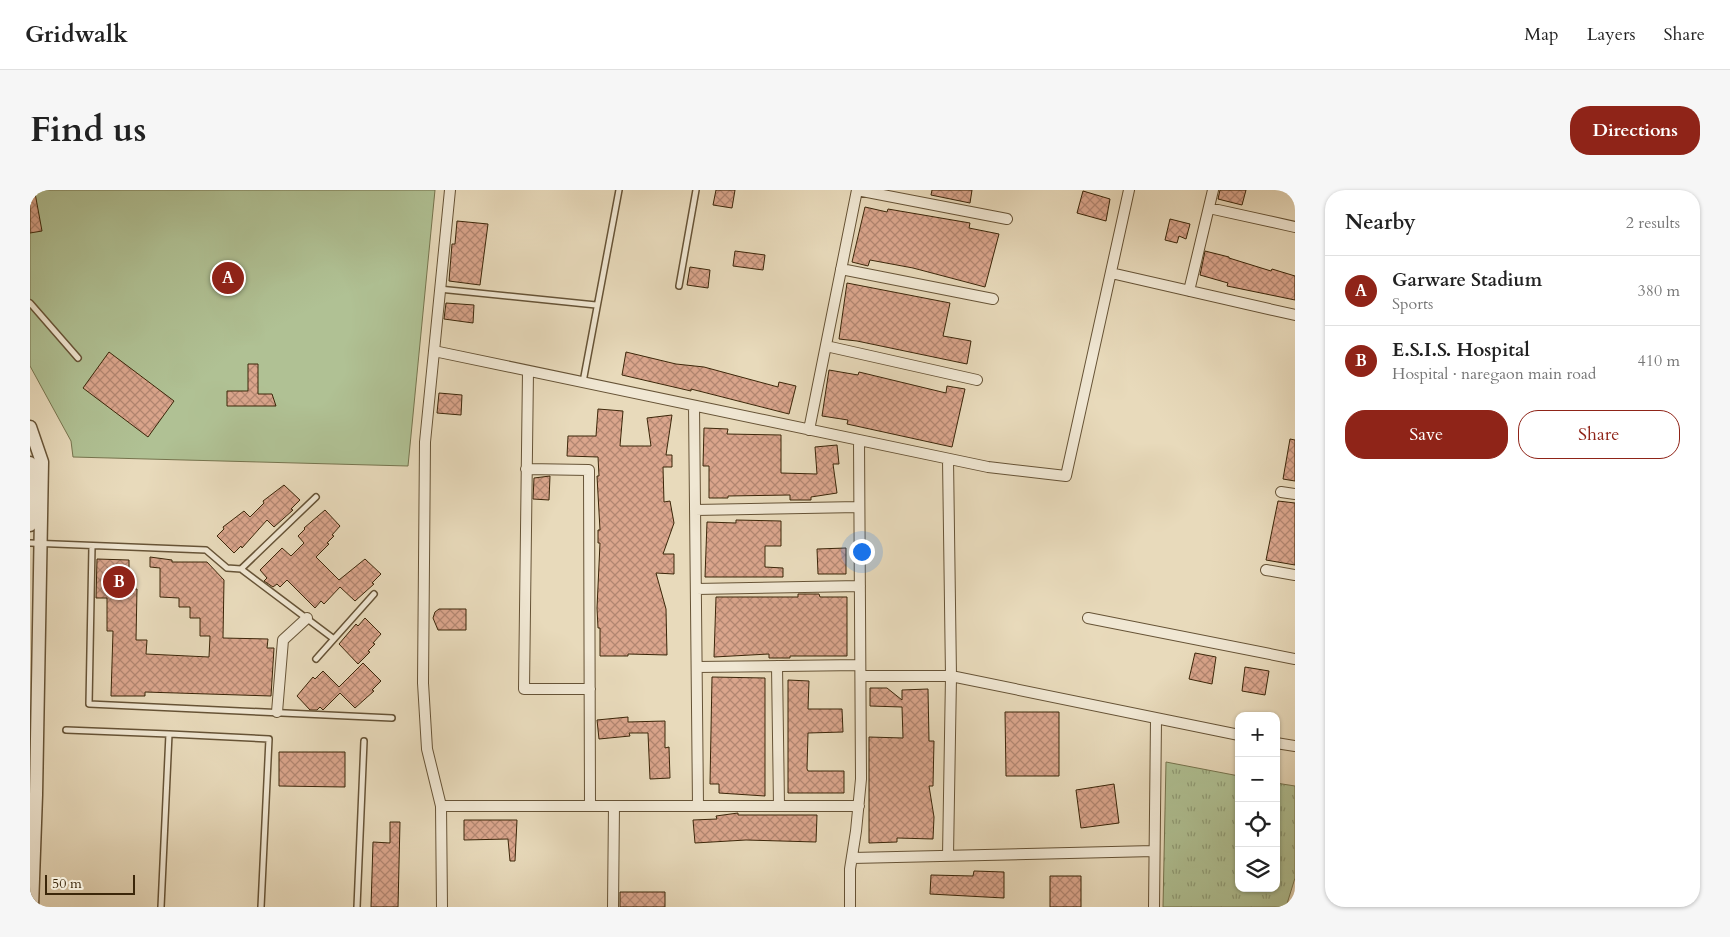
<!DOCTYPE html>
<html lang="en">
<head>
<meta charset="utf-8">
<style>
	:root { --surface:#fff; --page:#f6f6f6; --text:#222; --muted:#767676; --line:#e0e0e0; --accent:#8f2418 }
	body { margin:0; font-family:Cardo,serif; background:var(--page); color:var(--text) }
	.controls { position:absolute; right:15px; bottom:15px; display:grid; overflow:hidden; border-radius:10px; box-shadow:0 1px 4px #0004 }
	.controls button { width:45px; height:45px; display:grid; place-items:center; padding:0; border:0; border-bottom:1px solid var(--line); background:var(--surface); color:var(--text); font:25px sans-serif }
	.scale { position:absolute; left:15px; bottom:12px; width:90px; box-sizing:border-box; padding-left:5px; border:2px solid #3b2609; border-top:0; font-size:14px; line-height:18px; white-space:nowrap; color:#3b2609; -webkit-text-stroke:4px #f0e7d3; paint-order:stroke }
	.you { position:absolute; left:831px; top:361px; width:18px; height:18px; margin:-12px; border:4px solid #fff; border-radius:50%; background:#1a73e8; box-shadow:0 0 0 8px #1a73e833 }
	.badge { display:grid; place-items:center; width:32px; height:32px; border-radius:50%; background:var(--accent); color:#fff; font-size:16px; font-weight:700 }
	.pin { position:absolute; translate:-50% -50%; border:2px solid #fff; box-shadow:0 1px 5px #0006 }
	.list { margin:0; padding:0; list-style:none }
	h2 { display:flex; justify-content:space-between; align-items:center; height:65px; margin:0; padding:0 20px; font-size:21px }
	h2 small { font-size:16px; font-weight:400; color:var(--muted) }
	.list li { display:grid; grid-template-columns:32px 1fr auto; gap:15px; align-items:center; box-sizing:border-box; height:70px; padding:0 20px; border-top:1px solid var(--line) }
	.list b { display:block; font-size:19px; white-space:nowrap }
	.list p { margin:0; font-size:16px; white-space:nowrap; color:var(--muted) }
	.list em { font-size:16px; font-style:normal; color:var(--muted) }
	.actions { display:flex; gap:10px; padding:15px 20px }
	.actions a { flex:1; padding:11px 0; border:1px solid var(--accent); border-radius:20px; text-align:center; font-size:18px; color:var(--accent) }
	.actions .main { background:var(--accent); color:#fff }
	.icon { flex:none; width:28px; height:28px; fill:none; stroke:currentColor; stroke-width:2; stroke-linecap:round; stroke-linejoin:round }
	.map { position:relative; flex:none; width:1265px; height:717px; overflow:hidden; border-radius:20px }
	header { display:flex; align-items:center; gap:30px; box-sizing:border-box; height:70px; padding:0 25px; background:var(--surface); border-bottom:1px solid var(--line) }
	header strong { font-size:24px }
	nav { display:flex; gap:28px; margin-inline-start:auto; font-size:18px }
	.intro { display:flex; align-items:center; justify-content:space-between; box-sizing:border-box; height:120px; padding:0 30px }
	h1 { margin:0; font-size:35px }
	.button { padding:12px 22px; border-radius:20px; background:var(--accent); color:#fff; font-size:18px; font-weight:700 }
	main { display:flex; gap:30px; padding:0 30px }
	aside { flex:1; background:var(--surface); border-radius:20px; box-shadow:0 1px 4px #0004 }
	.map>svg:first-child { display:block }
	.park { fill:url(#park-tufts); stroke:#76744e }
	.pitch { fill:#b0c194; stroke:#76744e }
	.building { fill:url(#building-cross-hatch); stroke:#3b2609 }
	.lines { fill:none; stroke-linecap:round; stroke-linejoin:round }
	.service-casing { stroke:#665336; stroke-width:8 }
	.minor-casing { stroke:#665336; stroke-width:12 }
	.tertiary-casing { stroke:#665336; stroke-width:15 }
	.service { stroke:#f0e7d3; stroke-width:5 }
	.minor { stroke:#f0e7d3; stroke-width:10 }
	.tertiary { stroke:#f0e7d3; stroke-width:12 }
</style>
</head>
<body>
<header>
<strong>Gridwalk</strong>
<nav><a>Map</a><a>Layers</a><a>Share</a></nav>
</header>
<div class="intro"><h1>Find us</h1><a class="button">Directions</a></div>
<main>
<div class="map">
<svg width="1265" height="717" viewBox="0 0 1265 717">
	<defs>
		<pattern id="park-tufts" width="24" height="20" patternUnits="userSpaceOnUse" patternTransform="scale(1.25)"><rect width="24" height="20" fill="#b0c194"/><path d="M3 7l-1-3M5 7V3M7 7l1-3M15 17l-1-3M17 17v-4M19 17l1-3" fill="none" stroke="#909d77"/></pattern>
		<pattern id="building-cross-hatch" width="8" height="8" patternUnits="userSpaceOnUse" patternTransform="scale(1.25)"><rect width="8" height="8" fill="#daa58c"/><path d="M0 0l8 8M0 8l8-8" fill="none" stroke="#b28671"/></pattern>
	</defs>
	<rect width="100%" height="100%" fill="#e8dabb"/>
	<filter id="stains"><feTurbulence type="fractalNoise" baseFrequency=".004" numOctaves="4"/><feColorMatrix values="0 0 0 0 .2 0 0 0 0 .09 0 0 0 0 .02 0 0 0 .5 -.17"/></filter>
	<radialGradient id="worn" r=".72"><stop offset=".6" stop-color="#630" stop-opacity="0"/><stop offset="1" stop-color="#630" stop-opacity=".3"/></radialGradient>
	<path class="park" d="M 1136,572 L 1209,586 L 1209,698 L 1246,698 L 1246,593 L 1265,596 L 1265,688 L 1256,717 L 1133,717 Z"/>
	<path class="pitch" d="M 0,0 L 405,0 L 378,276 L 43,267 L 41,251 L 0,176 Z"/>
	<path class="building" d="M 686,0 L 705,0 L 702,18 L 683,15 Z
		M 902,0 L 942,0 L 940,13 L 901,5 Z
		M 1190,0 L 1216,0 L 1212,15 L 1188,9 Z
		M 1053,1 L 1080,9 L 1076,31 L 1047,23 Z
		M 0,3 L 5,3 L 12,41 L 0,43 Z
		M 835,17 L 857,22 L 858,19 L 940,33 L 939,38 L 969,44 L 955,97 L 883,78 L 840,70 L 838,76 L 822,72 Z
		M 1140,29 L 1160,34 L 1156,49 L 1149,46 L 1147,53 L 1135,50 Z
		M 427,31 L 458,34 L 450,95 L 419,91 L 422,54 L 425,54 Z
		M 705,61 L 735,65 L 733,80 L 703,76 Z
		M 1175,61 L 1199,67 L 1199,68 L 1241,81 L 1242,79 L 1265,86 L 1265,110 L 1197,96 L 1198,93 L 1170,85 Z
		M 660,77 L 680,80 L 678,98 L 657,95 Z
		M 817,93 L 920,113 L 913,146 L 941,151 L 937,174 L 827,151 L 809,149 Z
		M 416,113 L 444,115 L 443,133 L 414,129 Z
		M 79,162 L 144,211 L 118,247 L 53,198 Z
		M 596,162 L 646,174 L 674,177 L 748,197 L 749,192 L 766,196 L 759,224 L 661,199 L 661,201 L 592,185 Z
		M 218,174 L 228,174 L 228,204 L 242,204 L 246,216 L 197,216 L 197,201 L 218,201 Z
		M 799,180 L 828,185 L 829,182 L 916,203 L 917,196 L 935,199 L 922,257 L 817,234 L 818,230 L 792,226 Z
		M 409,203 L 432,205 L 431,225 L 407,223 Z
		M 568,219 L 593,221 L 590,256 L 621,256 L 617,228 L 642,225 L 636,265 L 642,265 L 642,277 L 633,277 L 634,312 L 640,311 L 644,333 L 633,364 L 644,364 L 644,384 L 626,383 L 636,419 L 637,465 L 598,464 L 598,466 L 570,466 L 570,438 L 568,438 L 567,418 L 570,353 L 568,353 L 568,340 L 570,340 L 567,286 L 569,286 L 568,267 L 537,266 L 538,246 L 566,246 Z
		M 674,238 L 698,239 L 697,244 L 751,245 L 751,283 L 787,284 L 785,257 L 807,255 L 809,274 L 803,274 L 807,303 L 781,307 L 781,310 L 760,310 L 760,305 L 698,306 L 698,308 L 679,308 L 679,276 L 673,276 Z
		M 1260,249 L 1265,250 L 1265,291 L 1253,289 Z
		M 520,286 L 519,310 L 503,309 L 504,288 Z
		M 254,295 L 270,310 L 261,319 L 263,320 L 244,337 L 237,330 L 212,358 L 211,356 L 204,363 L 187,346 L 194,339 L 193,337 L 214,321 L 220,327 L 234,313 L 233,311 Z
		M 1248,311 L 1265,313 L 1265,375 L 1236,370 Z
		M 295,320 L 310,336 L 302,345 L 304,346 L 297,353 L 299,354 L 286,367 L 309,390 L 335,369 L 351,384 L 342,393 L 344,394 L 325,411 L 310,397 L 294,414 L 291,411 L 285,418 L 257,390 L 250,397 L 247,394 L 243,397 L 234,391 L 237,388 L 230,380 L 252,358 L 261,366 L 274,353 L 268,346 L 275,339 L 274,338 Z
		M 706,330 L 751,331 L 751,356 L 735,356 L 735,377 L 753,378 L 753,387 L 675,387 L 677,332 L 706,333 Z
		M 816,358 L 816,384 L 788,384 L 787,359 Z
		M 120,367 L 142,370 L 142,372 L 177,372 L 194,390 L 193,448 L 238,449 L 237,458 L 244,458 L 241,506 L 115,502 L 115,506 L 81,506 L 83,441 L 77,441 L 77,408 L 66,408 L 67,369 L 99,370 L 99,399 L 107,399 L 106,450 L 117,450 L 116,464 L 179,467 L 180,446 L 170,446 L 170,428 L 160,428 L 160,417 L 149,417 L 149,408 L 130,407 L 130,378 L 120,377 Z
		M 768,404 L 789,404 L 790,407 L 817,407 L 817,466 L 760,466 L 760,468 L 739,468 L 739,464 L 684,467 L 686,407 L 768,407 Z
		M 409,419 L 436,419 L 436,440 L 408,440 L 403,428 L 405,422 Z
		M 335,428 L 351,444 L 343,453 L 345,454 L 338,461 L 340,462 L 328,474 L 309,454 L 326,434 L 328,436 Z
		M 1165,463 L 1186,467 L 1182,494 L 1159,489 Z
		M 333,473 L 351,491 L 342,500 L 344,501 L 325,518 L 310,503 L 293,520 L 290,517 L 287,520 L 280,520 L 267,506 L 283,487 L 285,489 L 293,481 L 309,497 Z
		M 1215,477 L 1239,481 L 1235,505 L 1212,501 Z
		M 682,487 L 735,488 L 735,606 L 689,603 L 689,594 L 680,594 Z
		M 758,490 L 779,491 L 778,519 L 812,519 L 813,542 L 778,543 L 777,579 L 778,581 L 814,581 L 814,603 L 758,603 Z
		M 840,498 L 857,498 L 872,510 L 872,500 L 898,499 L 899,551 L 904,551 L 903,596 L 899,596 L 904,627 L 903,649 L 867,648 L 867,652 L 839,653 L 839,547 L 873,548 L 872,517 L 840,516 Z
		M 975,522 L 1029,522 L 1029,586 L 976,586 Z
		M 598,527 L 598,532 L 635,531 L 635,558 L 639,557 L 640,588 L 620,589 L 618,543 L 599,543 L 600,546 L 569,549 L 567,530 Z
		M 249,562 L 315,562 L 315,597 L 249,596 Z
		M 1084,594 L 1089,633 L 1051,638 L 1046,600 Z
		M 708,623 L 708,625 L 787,625 L 786,652 L 716,650 L 665,653 L 663,630 L 687,629 L 686,626 Z
		M 434,630 L 487,630 L 485,671 L 480,671 L 478,649 L 434,650 Z
		M 360,632 L 370,632 L 368,717 L 341,717 L 343,652 L 360,653 Z
		M 944,681 L 974,682 L 974,708 L 900,704 L 901,685 L 943,686 Z
		M 1020,686 L 1051,686 L 1051,717 L 1020,717 Z
		M 590,702 L 635,702 L 635,717 L 590,717 Z"/>
	<g class="lines">
		<defs>
			<path id="service" d="M 649,96 L 666,0
				M 409,99 L 566,115
				M 0,113 L 48,168
				M 553,192 L 589,0
				M 0,353 L 176,360 L 197,378 L 211,379 L 304,449
				M 62,356 L 59,514 L 362,528
				M 211,379 L 286,307
				M 286,469 L 344,404
				M 36,540 L 139,544
				M 131,717 L 139,544 L 239,549 L 231,717
				M 327,717 L 334,551"/>
			<path id="minor" d="M 827,0 L 977,29
				M 1179,18 L 1265,37
				M 811,79 L 963,109
				M 1081,83 L 1265,125
				M 1159,101 L 1183,0
				M 796,156 L 947,190
				M 404,161 L 958,277 L 1036,286 L 1099,0
				M 498,181 L 494,499 L 560,499
				M 664,216 L 668,616
				M 779,240 L 827,0
				M 918,269 L 921,486 L 918,666
				M 496,279 L 559,280 L 560,616
				M 1251,302 L 1265,304
				M 665,320 L 829,317
				M 1236,380 L 1265,385
				M 666,399 L 830,396
				M 1058,428 L 1265,469
				M 747,476 L 749,616
				M 667,477 L 830,475
				M 831,486 L 921,486 L 1209,545
				M 247,522 L 253,450 L 277,428
				M 1246,553 L 1265,556
				M 411,616 L 829,616
				M 822,668 L 1124,661
				M 412,717 L 411,616 L 397,559 L 393,493 L 395,252 L 420,0
				M 583,717 L 584,616
				M 820,717 L 820,679 L 826,641 L 831,589 L 829,250
				M 1124,717 L 1126,530"/>
			<path id="tertiary" d="M 0,237 L 12,272 L 6,605 L 2,717
				M 0,273 L 0,335"/>
		</defs>
		<use href="#service" class="service-casing"/>
		<use href="#minor" class="minor-casing"/>
		<use href="#tertiary" class="tertiary-casing"/>
		<use href="#service" class="service"/>
		<use href="#minor" class="minor"/>
		<use href="#tertiary" class="tertiary"/>
	</g>
	<rect width="100%" height="100%" filter="url(#stains)"/>
	<rect width="100%" height="100%" fill="url(#worn)"/>
</svg>
<div class="controls">
<button>+</button>
<button>−</button>
<button><svg class="icon" aria-label="locate" viewBox="0 0 24 24"><circle cx="12" cy="12" r="6"/><path d="M12 2v4M12 18v4M2 12h4M18 12h4"/></svg></button>
<button><svg class="icon" aria-label="layers" viewBox="0 0 24 24"><path d="M12 4l9 5-9 5-9-5zM3 14l9 5 9-5"/></svg></button>
</div>
<div class="scale">50 m</div>
<div class="you"></div>
<div class="pin badge" style="left:198px;top:88px">A</div>
<div class="pin badge" style="left:89px;top:392px">B</div>
</div>
<aside>
<h2>Nearby<small>2 results</small></h2>
<ul class="list">
<li><span class="badge">A</span><div><b>Garware Stadium</b><p>Sports</p></div><em>380 m</em></li>
<li><span class="badge">B</span><div><b>E.S.I.S. Hospital</b><p>Hospital · naregaon main road</p></div><em>410 m</em></li>
</ul>
<div class="actions"><a class="main">Save</a><a>Share</a></div>
</aside>
</main>
</body>
</html>
